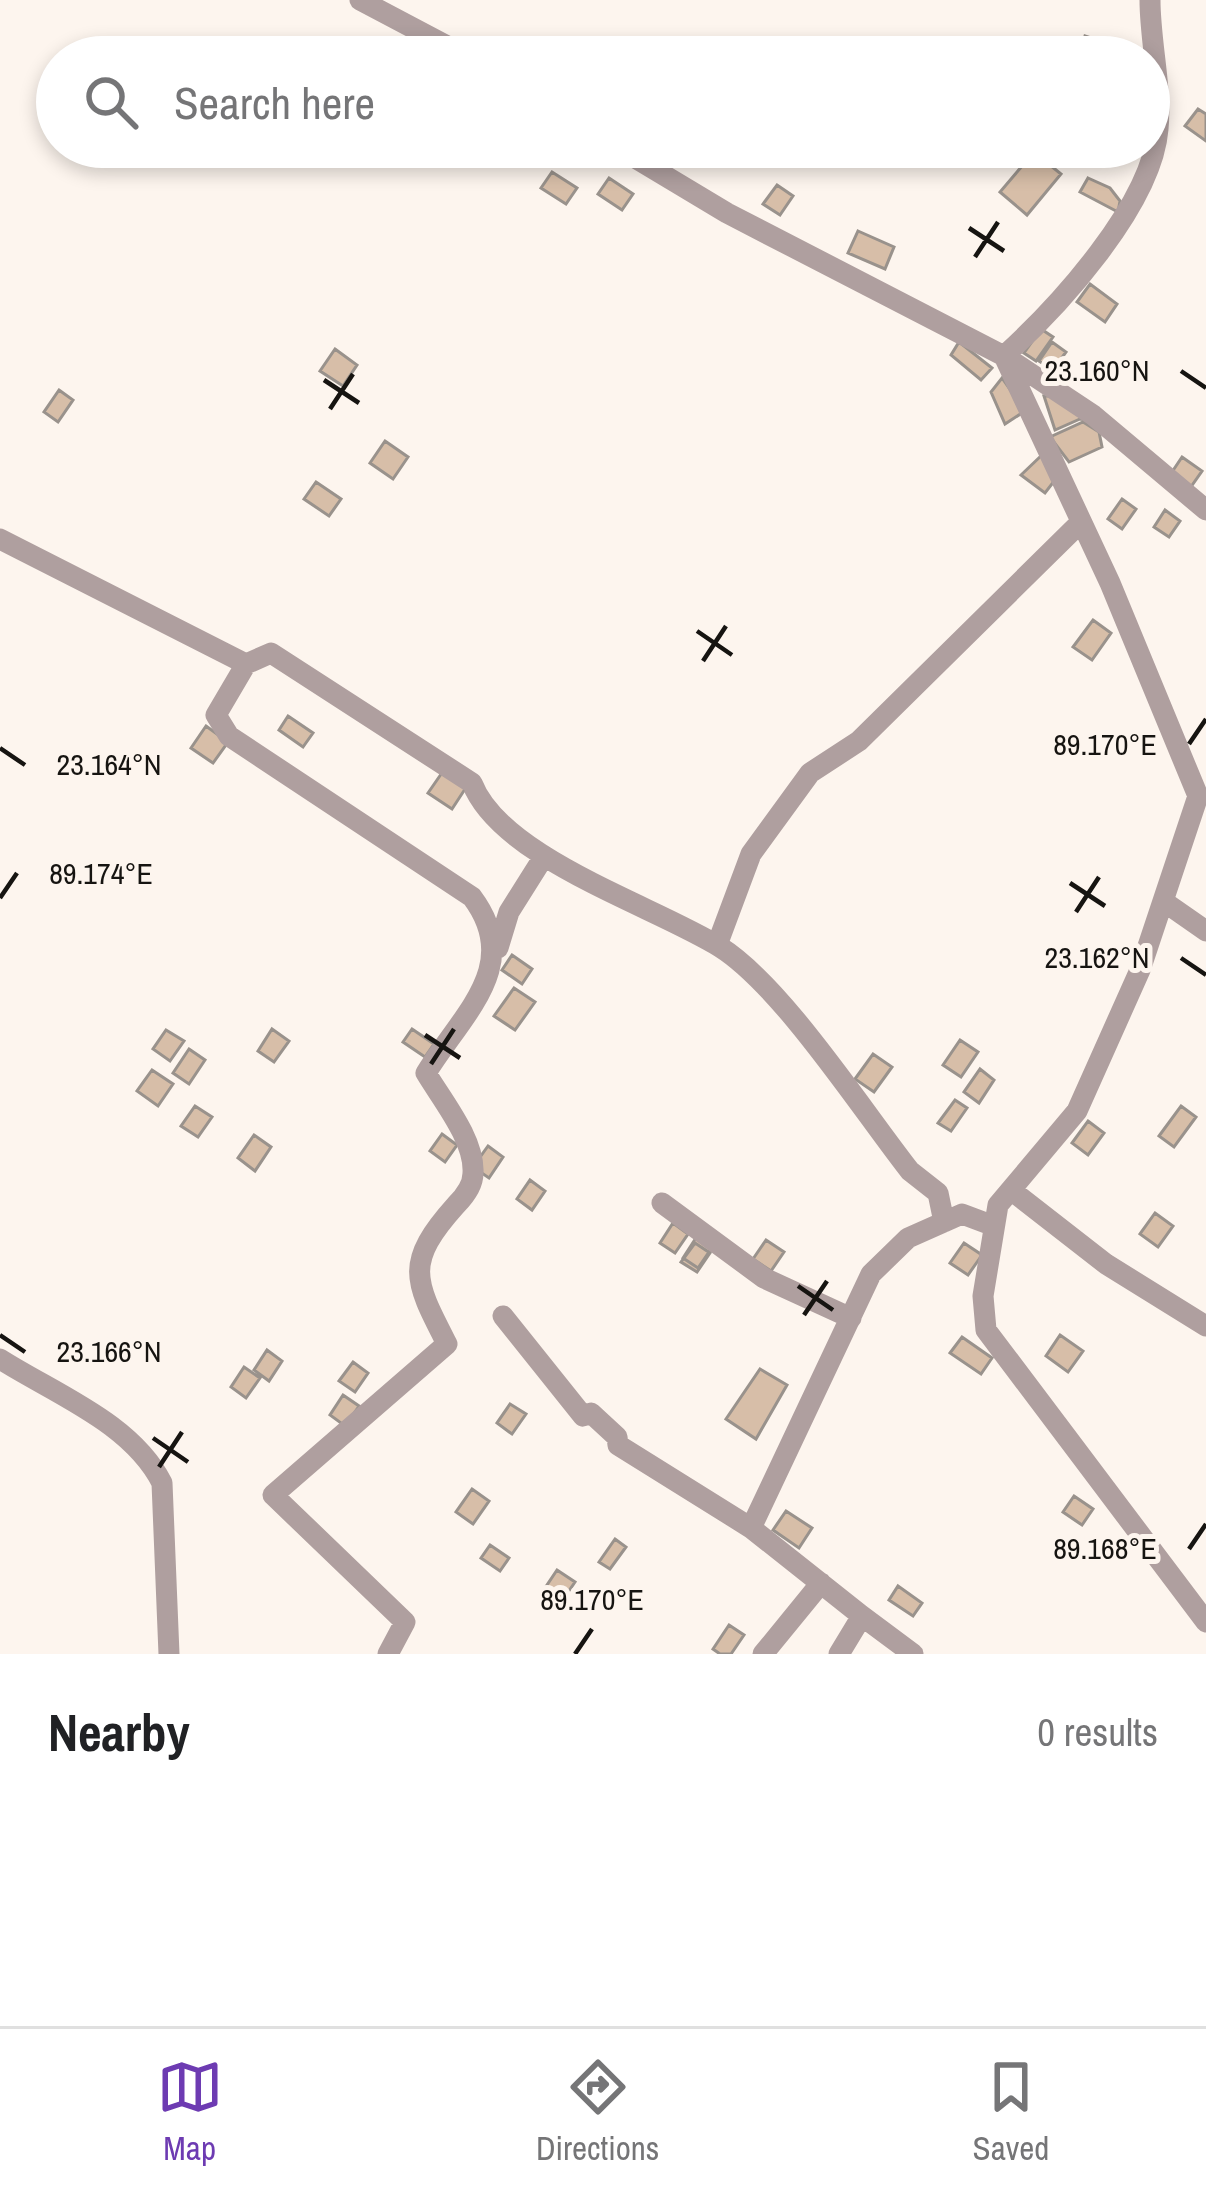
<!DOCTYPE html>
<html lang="en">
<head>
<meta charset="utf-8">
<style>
	:root { --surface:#fff; --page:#f2f2f2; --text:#202124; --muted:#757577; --line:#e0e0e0; --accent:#6d3bb2 }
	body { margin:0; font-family:"Archivo Narrow",sans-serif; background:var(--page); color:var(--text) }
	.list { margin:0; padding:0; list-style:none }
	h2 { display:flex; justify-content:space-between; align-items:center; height:156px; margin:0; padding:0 48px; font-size:51px }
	h2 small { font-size:39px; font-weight:400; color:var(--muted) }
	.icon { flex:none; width:66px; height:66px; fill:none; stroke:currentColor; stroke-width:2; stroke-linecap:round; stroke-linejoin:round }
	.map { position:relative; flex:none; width:1206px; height:1654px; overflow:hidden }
	.search { position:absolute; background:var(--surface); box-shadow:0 6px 18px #0003; left:36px; right:36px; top:36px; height:132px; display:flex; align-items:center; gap:30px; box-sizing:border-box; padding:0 42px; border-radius:66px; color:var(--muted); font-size:45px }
	.sheet { height:372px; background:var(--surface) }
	nav { display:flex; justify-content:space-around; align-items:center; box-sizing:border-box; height:168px; border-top:3px solid var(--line); background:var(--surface); font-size:33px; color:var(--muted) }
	nav a { display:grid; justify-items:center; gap:6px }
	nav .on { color:var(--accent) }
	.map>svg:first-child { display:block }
	.building { fill:#d7bea8; stroke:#99928c; stroke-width:3 }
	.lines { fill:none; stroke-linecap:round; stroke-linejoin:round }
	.minor { stroke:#af9f9f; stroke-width:21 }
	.ticks { fill:none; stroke:#161411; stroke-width:4.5 }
	.ticks-label { font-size:30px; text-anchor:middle; fill:#161411; stroke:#fdf5ee; stroke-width:10; stroke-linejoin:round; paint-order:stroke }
</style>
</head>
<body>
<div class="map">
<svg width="1206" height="1654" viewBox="0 0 1206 1654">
	<rect width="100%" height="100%" fill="#fdf5ee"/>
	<path class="building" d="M 1085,36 L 1112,45 L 1109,57 L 1079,57 Z
		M 1198,109 L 1206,114 L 1206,141 L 1185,126 Z
		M 1034,152 L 1061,174 L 1027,215 L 1000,192 Z
		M 552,172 L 577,188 L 566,204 L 541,188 Z
		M 609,178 L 633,194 L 622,210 L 598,194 Z
		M 1088,178 L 1110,188 L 1120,201 L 1118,212 L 1080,192 Z
		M 777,185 L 793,196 L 780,215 L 763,204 Z
		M 858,231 L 894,247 L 885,269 L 848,253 Z
		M 1090,284 L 1117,304 L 1105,322 L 1077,302 Z
		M 1041,329 L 1053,337 L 1036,361 L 1024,353 Z
		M 959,342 L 992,368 L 981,380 L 951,355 Z
		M 1052,342 L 1066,352 L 1053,370 L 1039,361 Z
		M 335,349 L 357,365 L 343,386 L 320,371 Z
		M 1002,378 L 1025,411 L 1005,424 L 991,392 Z
		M 59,390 L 73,400 L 58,422 L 44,412 Z
		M 1044,396 L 1062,396 L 1096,422 L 1080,419 L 1055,430 Z
		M 1083,422 L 1099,432 L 1102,447 L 1069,462 L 1050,437 Z
		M 385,441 L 408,457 L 393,479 L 370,463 Z
		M 1043,454 L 1055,480 L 1045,493 L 1021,475 Z
		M 1182,457 L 1202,471 L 1188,491 L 1168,478 Z
		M 316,482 L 341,499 L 329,516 L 304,499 Z
		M 1122,499 L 1136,509 L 1122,529 L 1108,519 Z
		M 1165,510 L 1180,521 L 1169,537 L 1154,527 Z
		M 1093,620 L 1111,633 L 1092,660 L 1073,647 Z
		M 288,716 L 313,733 L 303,747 L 279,730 Z
		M 206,726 L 228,742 L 213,763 L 191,748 Z
		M 446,767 L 469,783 L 452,809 L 428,793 Z
		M 512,955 L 532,969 L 522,984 L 502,970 Z
		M 514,988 L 535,1002 L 515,1030 L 494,1016 Z
		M 272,1029 L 289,1041 L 274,1062 L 258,1051 Z
		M 412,1029 L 434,1044 L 425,1057 L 403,1042 Z
		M 166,1030 L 184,1041 L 170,1061 L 153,1049 Z
		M 960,1040 L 978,1052 L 961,1077 L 943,1065 Z
		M 189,1049 L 205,1060 L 189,1084 L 173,1073 Z
		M 873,1054 L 892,1067 L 874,1092 L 855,1079 Z
		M 980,1069 L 994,1080 L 979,1103 L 964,1092 Z
		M 152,1070 L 173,1084 L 158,1106 L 137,1091 Z
		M 955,1100 L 967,1108 L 951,1131 L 938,1123 Z
		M 195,1106 L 212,1117 L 198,1137 L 181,1126 Z
		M 1181,1106 L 1196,1117 L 1174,1147 L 1159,1136 Z
		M 1088,1121 L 1104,1133 L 1088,1155 L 1072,1143 Z
		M 442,1134 L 457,1145 L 445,1162 L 430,1151 Z
		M 254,1135 L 271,1147 L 255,1171 L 238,1158 Z
		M 488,1146 L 503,1157 L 489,1178 L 473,1167 Z
		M 530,1180 L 545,1191 L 532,1210 L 517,1199 Z
		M 1155,1213 L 1173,1226 L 1158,1247 L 1140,1234 Z
		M 673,1223 L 688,1234 L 675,1253 L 660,1243 Z
		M 696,1238 L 711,1249 L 698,1268 L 683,1258 Z
		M 766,1240 L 784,1252 L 771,1271 L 753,1259 Z
		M 695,1243 L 710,1253 L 697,1272 L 681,1262 Z
		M 964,1243 L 982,1255 L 968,1275 L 950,1263 Z
		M 1060,1335 L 1083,1351 L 1068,1372 L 1046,1356 Z
		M 962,1337 L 992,1358 L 981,1374 L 950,1353 Z
		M 267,1350 L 282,1361 L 269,1381 L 254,1370 Z
		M 353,1362 L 368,1373 L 355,1392 L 339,1381 Z
		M 244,1367 L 260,1378 L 246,1398 L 231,1387 Z
		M 760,1369 L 787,1385 L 756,1439 L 726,1419 Z
		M 343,1395 L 359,1406 L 345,1426 L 330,1415 Z
		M 510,1404 L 526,1414 L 512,1434 L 497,1423 Z
		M 472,1489 L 489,1501 L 473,1524 L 456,1512 Z
		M 1074,1496 L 1093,1509 L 1082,1525 L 1063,1512 Z
		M 786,1511 L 812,1528 L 799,1548 L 773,1530 Z
		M 615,1539 L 626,1547 L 610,1569 L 599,1562 Z
		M 490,1545 L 509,1558 L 500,1571 L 481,1558 Z
		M 557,1570 L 575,1582 L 560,1604 L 543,1591 Z
		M 898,1586 L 922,1603 L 913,1616 L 889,1600 Z
		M 729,1625 L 744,1635 L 731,1654 L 720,1654 L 713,1649 Z"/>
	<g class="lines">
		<path class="minor" d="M 360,0 L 468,57
			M 1150,0 C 1150,42 1162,88 1158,129 C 1152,205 1058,307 1004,356 L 1093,415 L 1206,510
			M 617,147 L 727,213 L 1004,356 L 1110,583 L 1198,796 L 1140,970 L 1077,1111 L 998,1205 L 983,1296 L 986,1330 L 1206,1622
			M 0,539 L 246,664 L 216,715 L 229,736 L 472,897 C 523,965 464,1012 426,1073 C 442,1100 475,1140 473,1173 C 473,1186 464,1197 456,1205 C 404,1263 414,1280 447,1344 L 273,1495 L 405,1622 L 388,1654
			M 246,664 L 271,653 L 472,783 C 501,858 652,905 720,947 C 782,986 862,1110 910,1171 L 938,1193 L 944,1222
			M 1163,901 L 1206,931
			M 717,945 L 751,854 L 810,773 L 859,741 L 1081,522
			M 498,948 L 509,912 L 543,858
			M 1011,1190 L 1106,1264 L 1206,1326
			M 662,1203 L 764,1278 L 851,1318
			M 503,1316 L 583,1416 L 591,1413 L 617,1437 L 618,1445 L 751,1528
			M 0,1359 C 55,1394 132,1423 162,1483 L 169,1654
			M 862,1616 L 751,1528 L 871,1274 L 908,1238 L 962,1214 L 994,1226
			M 763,1654 L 821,1583
			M 839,1654 L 862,1616 L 913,1654"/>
	</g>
	<path class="ticks" d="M 969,228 L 1004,251M 975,257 L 998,222M 1181,371 L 1206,388M 324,380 L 359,403M 330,409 L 353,374M 697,631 L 732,655M 703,661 L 726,626M 1189,744 L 1206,719M 0,748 L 25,765M 1070,883 L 1105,906M 0,898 L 17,873M 1076,912 L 1099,877M 1181,958 L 1206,975M 425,1035 L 460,1058M 431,1064 L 454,1029M 798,1286 L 833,1310M 804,1315 L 827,1281M 0,1335 L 25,1352M 153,1438 L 188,1462M 159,1467 L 182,1432M 1189,1549 L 1206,1524M 575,1654 L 592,1629"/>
	<g class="ticks-label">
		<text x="1097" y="381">23.160°N</text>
		<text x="1105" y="755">89.170°E</text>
		<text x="109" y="775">23.164°N</text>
		<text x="101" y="884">89.174°E</text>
		<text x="1097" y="968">23.162°N</text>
		<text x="109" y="1362">23.166°N</text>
		<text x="1105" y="1559">89.168°E</text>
		<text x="592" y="1610">89.170°E</text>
	</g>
</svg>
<div class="search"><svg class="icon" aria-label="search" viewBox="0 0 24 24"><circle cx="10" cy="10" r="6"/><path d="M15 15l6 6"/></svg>Search here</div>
</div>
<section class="sheet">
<h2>Nearby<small>0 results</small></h2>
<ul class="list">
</ul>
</section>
<nav>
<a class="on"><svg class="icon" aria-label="map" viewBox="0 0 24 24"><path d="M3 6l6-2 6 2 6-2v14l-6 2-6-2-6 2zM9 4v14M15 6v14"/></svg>Map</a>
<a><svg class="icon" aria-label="directions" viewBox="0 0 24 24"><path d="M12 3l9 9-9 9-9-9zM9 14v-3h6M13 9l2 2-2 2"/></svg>Directions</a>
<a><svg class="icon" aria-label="saved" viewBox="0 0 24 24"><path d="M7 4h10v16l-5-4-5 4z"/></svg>Saved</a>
</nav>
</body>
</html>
